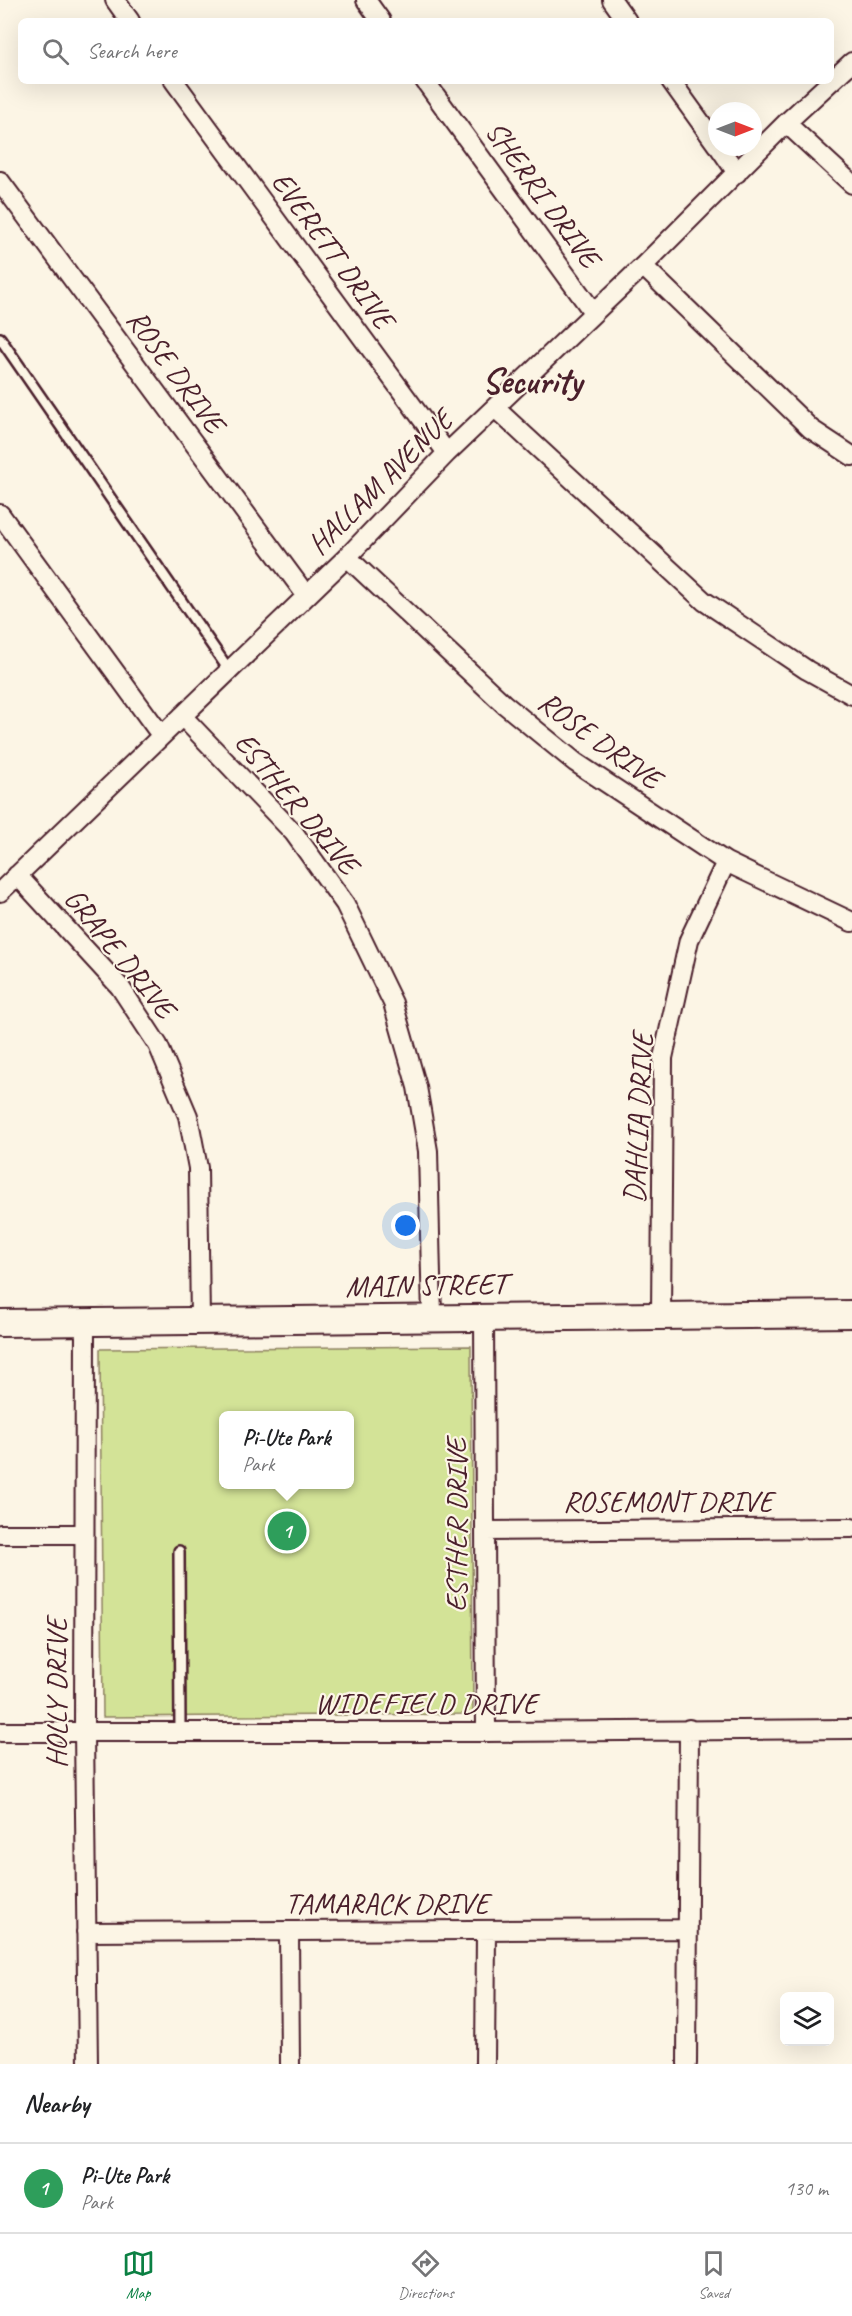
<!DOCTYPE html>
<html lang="en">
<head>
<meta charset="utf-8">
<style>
	:root { --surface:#fff; --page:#f2f2f2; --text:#202124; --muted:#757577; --line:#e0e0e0; --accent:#0b8043 }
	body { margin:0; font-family:Caveat,sans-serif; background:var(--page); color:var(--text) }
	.controls { position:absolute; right:18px; bottom:18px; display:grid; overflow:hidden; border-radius:9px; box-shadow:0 6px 24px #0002 }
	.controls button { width:54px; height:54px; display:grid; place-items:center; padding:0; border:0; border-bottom:2px solid var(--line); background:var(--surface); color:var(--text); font:30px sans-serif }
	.compass { position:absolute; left:708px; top:102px; width:54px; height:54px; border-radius:50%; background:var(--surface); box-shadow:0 6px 24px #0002; rotate:90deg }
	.you { position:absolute; left:406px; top:1226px; width:21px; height:21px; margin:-15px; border:4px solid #fff; border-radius:50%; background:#1a73e8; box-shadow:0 0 0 9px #1a73e833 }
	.badge { display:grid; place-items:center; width:39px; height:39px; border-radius:50%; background:var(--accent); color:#fff; font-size:20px; font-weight:700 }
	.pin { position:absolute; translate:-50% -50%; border:3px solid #fff; box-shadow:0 2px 6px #0006 }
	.popup { position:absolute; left:219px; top:1411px; width:135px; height:78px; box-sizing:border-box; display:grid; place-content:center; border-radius:9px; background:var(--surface); filter:drop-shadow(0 2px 4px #0005); font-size:20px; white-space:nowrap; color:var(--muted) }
	.popup b { font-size:22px; color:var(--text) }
	.popup::after { content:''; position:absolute; left:50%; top:100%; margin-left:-12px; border:12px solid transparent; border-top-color:var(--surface) }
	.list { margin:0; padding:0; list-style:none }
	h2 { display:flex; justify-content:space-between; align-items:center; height:78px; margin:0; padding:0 24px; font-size:26px }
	h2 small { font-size:20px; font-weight:400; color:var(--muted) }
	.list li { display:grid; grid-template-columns:39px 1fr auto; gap:18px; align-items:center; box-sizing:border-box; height:90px; padding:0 24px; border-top:2px solid var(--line) }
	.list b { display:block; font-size:22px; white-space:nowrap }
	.list p { margin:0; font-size:20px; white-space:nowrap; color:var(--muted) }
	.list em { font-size:20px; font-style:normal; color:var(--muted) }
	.icon { flex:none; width:33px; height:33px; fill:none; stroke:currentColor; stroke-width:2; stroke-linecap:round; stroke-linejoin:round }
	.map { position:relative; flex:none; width:852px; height:2064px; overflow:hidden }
	.search { position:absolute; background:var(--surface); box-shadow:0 6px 24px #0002; left:18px; right:18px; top:18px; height:66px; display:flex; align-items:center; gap:15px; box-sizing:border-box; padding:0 21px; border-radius:9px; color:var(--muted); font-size:22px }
	.sheet { height:168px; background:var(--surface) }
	nav { display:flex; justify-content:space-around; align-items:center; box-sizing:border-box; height:84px; border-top:2px solid var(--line); background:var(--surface); font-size:16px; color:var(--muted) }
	nav a { display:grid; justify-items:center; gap:3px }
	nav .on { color:var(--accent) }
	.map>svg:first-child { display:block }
	.green { fill:#d3e397; stroke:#8e8161; stroke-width:1.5; fill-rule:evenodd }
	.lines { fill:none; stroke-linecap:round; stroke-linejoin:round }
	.lane-casing { stroke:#4a1f2b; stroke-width:14 }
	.street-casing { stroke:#4a1f2b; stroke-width:22 }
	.secondary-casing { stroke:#4a1f2b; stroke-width:30 }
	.lane { stroke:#fcf5e5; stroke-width:9 }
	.street { stroke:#fcf5e5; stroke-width:18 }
	.secondary { stroke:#fcf5e5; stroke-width:26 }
	.labels { text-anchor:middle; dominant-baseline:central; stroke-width:4.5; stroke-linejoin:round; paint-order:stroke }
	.street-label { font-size:30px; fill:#4a1f2b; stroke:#fcf5e5 }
	.district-label { font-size:36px; font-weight:bold; fill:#4a1f2b; stroke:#fcf5e5 }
</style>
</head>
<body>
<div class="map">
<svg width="852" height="2064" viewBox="0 0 852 2064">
	<rect width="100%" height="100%" fill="#fcf5e5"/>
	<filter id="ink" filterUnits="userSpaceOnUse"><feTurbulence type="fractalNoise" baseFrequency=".0167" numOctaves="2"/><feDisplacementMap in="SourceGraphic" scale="12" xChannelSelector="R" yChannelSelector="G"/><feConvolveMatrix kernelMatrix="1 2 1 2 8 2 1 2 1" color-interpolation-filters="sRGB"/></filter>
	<g filter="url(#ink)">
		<path class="green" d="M 471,1346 L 473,1714 L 103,1717 L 100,1349 ZM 224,1416 L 350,1416 L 350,1484 L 224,1484 Z"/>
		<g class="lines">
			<defs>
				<path id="lane" d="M 0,338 L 229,670
					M 179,1551 L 180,1732"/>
				<path id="street" d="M 115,0 L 130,21
					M 366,0 L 381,21
					M 612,0 L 627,21
					M 174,81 L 447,453
					M 425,81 L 593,312
					M 671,81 L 717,145
					M 786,123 L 852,184
					M 719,147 L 737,173
					M 0,181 L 306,595
					M 643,266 L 811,429 L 852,456
					M 495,408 L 704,601 L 807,670 L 852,695
					M 0,514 L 161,735
					M 347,557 L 504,704 L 575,762 L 726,862 L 852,922
					M 182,716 L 294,833 L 345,904 L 393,1003 L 417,1087 L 428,1151 L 432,1317
					M 17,875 L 120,987 L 158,1045 L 188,1116 L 198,1168 L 200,1321
					M 0,892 L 347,557 L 447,453 L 643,266 L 786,123 L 852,62
					M 661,1315 L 663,1058 L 689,940 L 726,862
					M 484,1317 L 486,1732
					M 85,1322 L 84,1732 L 88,2064
					M 485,1531 L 852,1528
					M 0,1534 L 84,1534
					M 0,1732 L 486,1732 L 852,1729
					M 86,1932 L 687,1929
					M 289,1932 L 290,2064
					M 485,2064 L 486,1932
					M 687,2064 L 689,1729"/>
				<path id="secondary" d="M 0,1323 L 852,1314"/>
			</defs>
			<use href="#lane" class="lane-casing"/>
			<use href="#street" class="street-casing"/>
			<use href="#secondary" class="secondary-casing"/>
			<use href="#lane" class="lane"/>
			<use href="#street" class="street"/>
			<use href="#secondary" class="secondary"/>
		</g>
	</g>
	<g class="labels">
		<g class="street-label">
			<text transform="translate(543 194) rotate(54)">SHERRI DRIVE</text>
			<text transform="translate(333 250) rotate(54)">EVERETT DRIVE</text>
			<text transform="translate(176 371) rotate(54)">ROSE DRIVE</text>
			<text transform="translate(380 482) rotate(-45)">HALLAM AVENUE</text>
			<text transform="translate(600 740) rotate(36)">ROSE DRIVE</text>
			<text transform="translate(297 803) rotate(50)">ESTHER DRIVE</text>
			<text transform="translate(120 953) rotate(51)">GRAPE DRIVE</text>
			<text transform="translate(638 1118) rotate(-87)">DAHLIA DRIVE</text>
			<text transform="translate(426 1285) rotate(-1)">MAIN STREET</text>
			<text x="668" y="1501">ROSEMONT DRIVE</text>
			<text transform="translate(456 1525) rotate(-90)">ESTHER DRIVE</text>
			<text transform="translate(56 1693) rotate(-90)">HOLLY DRIVE</text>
			<text x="426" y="1703">WIDEFIELD DRIVE</text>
			<text x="387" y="1903">TAMARACK DRIVE</text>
		</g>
		<g class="district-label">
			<text x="532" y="381">Security</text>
		</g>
	</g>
</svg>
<div class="controls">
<button><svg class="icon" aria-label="layers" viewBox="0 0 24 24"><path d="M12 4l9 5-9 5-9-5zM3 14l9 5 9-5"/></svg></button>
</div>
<svg class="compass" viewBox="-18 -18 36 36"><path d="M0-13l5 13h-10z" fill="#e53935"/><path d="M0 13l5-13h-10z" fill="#757577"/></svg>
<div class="you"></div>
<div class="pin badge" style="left:287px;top:1531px;background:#2e9e5b">1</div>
<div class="popup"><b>Pi-Ute Park</b>Park</div>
<div class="search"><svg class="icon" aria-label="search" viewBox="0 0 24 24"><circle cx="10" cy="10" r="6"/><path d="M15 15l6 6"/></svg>Search here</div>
</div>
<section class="sheet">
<h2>Nearby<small></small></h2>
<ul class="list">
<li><span class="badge" style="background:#2e9e5b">1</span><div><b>Pi-Ute Park</b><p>Park</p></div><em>130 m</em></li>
</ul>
</section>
<nav>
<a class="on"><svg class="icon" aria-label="map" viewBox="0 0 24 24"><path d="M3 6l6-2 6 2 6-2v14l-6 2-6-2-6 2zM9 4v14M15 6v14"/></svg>Map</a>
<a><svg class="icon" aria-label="directions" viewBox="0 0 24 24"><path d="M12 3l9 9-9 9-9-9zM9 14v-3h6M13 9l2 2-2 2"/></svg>Directions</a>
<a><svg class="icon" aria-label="saved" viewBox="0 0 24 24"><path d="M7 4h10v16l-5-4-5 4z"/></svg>Saved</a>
</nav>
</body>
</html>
